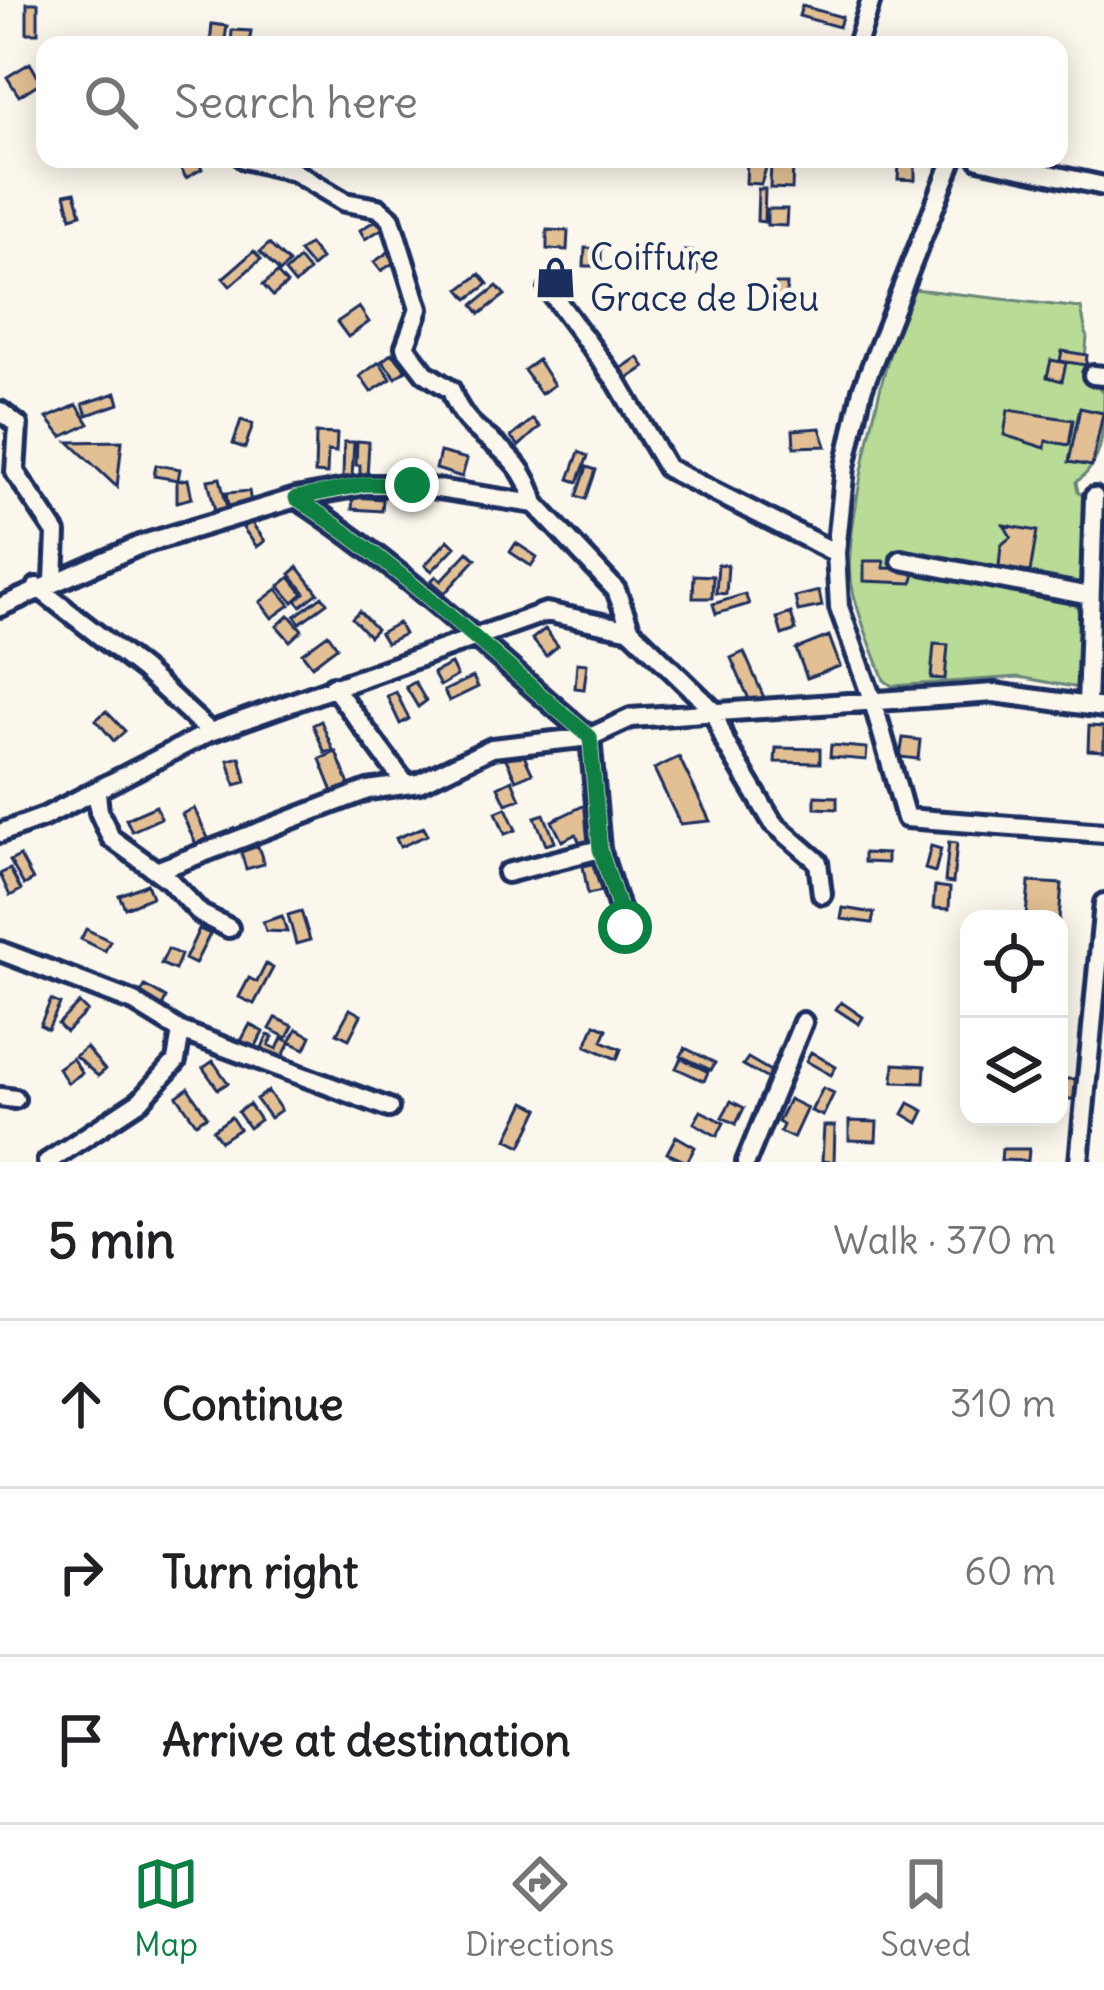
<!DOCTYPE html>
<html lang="en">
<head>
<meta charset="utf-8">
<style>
	:root { --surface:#fff; --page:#f2f2f2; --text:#202124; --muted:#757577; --line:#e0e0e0; --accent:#0b8043 }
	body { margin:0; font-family:Delius,sans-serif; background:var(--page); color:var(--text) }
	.controls { position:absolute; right:36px; bottom:36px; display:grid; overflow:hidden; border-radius:24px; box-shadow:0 6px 30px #0003 }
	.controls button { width:108px; height:108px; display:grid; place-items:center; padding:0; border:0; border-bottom:3px solid var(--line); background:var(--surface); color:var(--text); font:60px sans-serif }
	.stop { position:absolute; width:36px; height:36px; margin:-27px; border:9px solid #0b8043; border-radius:50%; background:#fff }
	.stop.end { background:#0b8043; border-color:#fff; box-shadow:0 3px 12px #0008 }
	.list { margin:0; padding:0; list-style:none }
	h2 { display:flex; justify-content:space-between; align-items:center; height:156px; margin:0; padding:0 48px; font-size:51px }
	h2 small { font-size:39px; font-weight:400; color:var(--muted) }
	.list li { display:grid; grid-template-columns:78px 1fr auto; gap:36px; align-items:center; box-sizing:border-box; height:168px; padding:0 48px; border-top:3px solid var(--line) }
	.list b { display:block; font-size:45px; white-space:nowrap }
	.list em { font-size:39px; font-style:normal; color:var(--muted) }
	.icon { flex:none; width:66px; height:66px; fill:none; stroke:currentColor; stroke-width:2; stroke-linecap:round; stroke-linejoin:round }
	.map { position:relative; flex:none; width:1104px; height:1162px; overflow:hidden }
	.search { position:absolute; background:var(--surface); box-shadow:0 6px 30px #0003; left:36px; right:36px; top:36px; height:132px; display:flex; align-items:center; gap:30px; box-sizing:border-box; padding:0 42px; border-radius:24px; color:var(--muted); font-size:45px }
	.sheet { height:660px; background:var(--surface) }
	nav { display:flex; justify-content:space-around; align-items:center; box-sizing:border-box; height:168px; border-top:3px solid var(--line); background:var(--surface); font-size:33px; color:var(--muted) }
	nav a { display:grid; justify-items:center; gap:6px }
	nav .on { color:var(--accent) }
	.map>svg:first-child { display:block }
	.green { fill:#b8db95; stroke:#6a857a; stroke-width:3 }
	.building { fill:#e3c094; stroke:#1b2f5e; stroke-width:3 }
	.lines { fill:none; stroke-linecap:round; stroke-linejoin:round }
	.minor-casing { stroke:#1b2f5e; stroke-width:26 }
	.minor { stroke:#fbf7ec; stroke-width:16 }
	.route { stroke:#0b8043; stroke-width:15 }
	.labels { text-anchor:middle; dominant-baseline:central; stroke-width:9; stroke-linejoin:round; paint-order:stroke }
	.poi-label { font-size:36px; fill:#1b2f5e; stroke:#fbf7ec; text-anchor:start }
</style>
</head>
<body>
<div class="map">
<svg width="1104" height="1162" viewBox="0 0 1104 1162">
	<rect width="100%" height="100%" fill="#fbf7ec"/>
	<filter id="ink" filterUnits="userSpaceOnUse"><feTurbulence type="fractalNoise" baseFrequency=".00833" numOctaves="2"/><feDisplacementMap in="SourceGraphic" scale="24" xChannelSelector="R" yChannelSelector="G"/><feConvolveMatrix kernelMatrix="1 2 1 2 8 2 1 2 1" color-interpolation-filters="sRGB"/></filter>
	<g filter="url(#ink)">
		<path class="green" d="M 914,289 L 1081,308 L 1087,338 L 1083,377 L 1104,392 C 1104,430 1104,463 1076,482 L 1078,492 L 1104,512 L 1104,577 L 1086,577 L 1095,691 L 1019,677 L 892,686 L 884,680 C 872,647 855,610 850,575 C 844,532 890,324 914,289 Z"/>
		<path class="building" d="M 27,3 L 38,3 L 38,33 L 27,33 Z
			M 802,6 L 842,17 L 839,27 L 799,16 Z
			M 212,24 L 227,26 L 224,45 L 210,45 Z
			M 232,30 L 251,31 L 249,45 L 231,45 Z
			M 30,63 L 41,82 L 19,96 L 7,77 Z
			M 187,159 L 196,159 L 202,169 L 186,178 L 178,164 Z
			M 747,159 L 767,165 L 761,184 L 746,183 Z
			M 771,164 L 793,165 L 792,189 L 770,188 Z
			M 899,165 L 915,165 L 915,180 L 898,179 Z
			M 758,189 L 765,189 L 764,222 L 757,221 Z
			M 75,192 L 81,214 L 71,217 L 65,194 Z
			M 767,209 L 787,209 L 786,226 L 767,225 Z
			M 381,217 L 387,226 L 365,239 L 360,230 Z
			M 547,230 L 568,231 L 567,250 L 547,249 Z
			M 269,244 L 289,263 L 280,272 L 260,252 Z
			M 309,244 L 321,259 L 312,267 L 299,252 Z
			M 394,248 L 401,258 L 381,271 L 374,262 Z
			M 585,248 L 601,249 L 601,266 L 584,266 Z
			M 254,251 L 261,259 L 230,286 L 223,278 Z
			M 684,251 L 698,252 L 697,274 L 683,273 Z
			M 299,259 L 309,271 L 295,284 L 285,272 Z
			M 277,273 L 287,284 L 273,296 L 263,285 Z
			M 480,274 L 488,284 L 468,299 L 460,289 Z
			M 776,284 L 787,284 L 786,306 L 775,305 Z
			M 497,286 L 505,295 L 480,314 L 473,305 Z
			M 359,307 L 369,322 L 348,337 L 337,322 Z
			M 1062,351 L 1087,355 L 1086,365 L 1060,361 Z
			M 392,353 L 406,370 L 396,378 L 382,361 Z
			M 638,357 L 645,367 L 623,382 L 616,372 Z
			M 538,360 L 554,385 L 541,394 L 524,370 Z
			M 1051,360 L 1066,363 L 1062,381 L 1047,377 Z
			M 379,362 L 391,379 L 371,392 L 360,376 Z
			M 116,393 L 119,404 L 87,415 L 83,404 Z
			M 77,405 L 89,424 L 62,437 L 47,418 Z
			M 1080,408 L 1103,413 L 1092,466 L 1069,462 Z
			M 1008,410 L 1073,420 L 1069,445 L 1046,441 L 1045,448 L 1004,435 Z
			M 533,419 L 540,427 L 519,446 L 511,437 Z
			M 241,420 L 253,424 L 245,448 L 233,444 Z
			M 820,428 L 826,446 L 794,447 L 793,430 Z
			M 316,433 L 337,434 L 336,452 L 328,451 L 327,474 L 315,473 Z
			M 122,441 L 117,487 L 69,442 Z
			M 357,441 L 369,442 L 367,477 L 360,477 L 360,465 L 356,465 Z
			M 344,442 L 354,442 L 352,477 L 343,477 Z
			M 440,452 L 467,459 L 462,477 L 436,469 Z
			M 579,452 L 588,456 L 578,482 L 569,479 Z
			M 156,465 L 180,469 L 178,480 L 154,476 Z
			M 587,467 L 596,470 L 586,499 L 577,496 Z
			M 220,478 L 227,508 L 215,511 L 208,480 Z
			M 188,479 L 192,498 L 177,502 L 177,481 Z
			M 249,491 L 251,503 L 228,506 L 226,493 Z
			M 353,497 L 383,499 L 382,511 L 352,509 Z
			M 251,522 L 265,541 L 257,547 L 243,528 Z
			M 1004,525 L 1037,531 L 1030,572 L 999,567 L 1001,545 L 1011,537 Z
			M 448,540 L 455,547 L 432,571 L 425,565 Z
			M 516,543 L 537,557 L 531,566 L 510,552 Z
			M 468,552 L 476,559 L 445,593 L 431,581 L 436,576 L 441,581 Z
			M 864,561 L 884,561 L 884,568 L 914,569 L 914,578 L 912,583 L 864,581 Z
			M 718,564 L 728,565 L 726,594 L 716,593 Z
			M 298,567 L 318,593 L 301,606 L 296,600 L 305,593 L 290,574 Z
			M 694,575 L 713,576 L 712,598 L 693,598 Z
			M 290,577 L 303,593 L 293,602 L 279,586 Z
			M 277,589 L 290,605 L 272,618 L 260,602 Z
			M 819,591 L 822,606 L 798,611 L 795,597 Z
			M 745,594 L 749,604 L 716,614 L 713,604 Z
			M 322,596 L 327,603 L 300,623 L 295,616 Z
			M 359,611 L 376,629 L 369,636 L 352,618 Z
			M 791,613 L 796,630 L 782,635 L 777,618 Z
			M 289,615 L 302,630 L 290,641 L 277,626 Z
			M 398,623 L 404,634 L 386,643 L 380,633 Z
			M 545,629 L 558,646 L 546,656 L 532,639 Z
			M 328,634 L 337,647 L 312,666 L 302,653 Z
			M 829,636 L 840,666 L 807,678 L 796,649 Z
			M 934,644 L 948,645 L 945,679 L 931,678 Z
			M 744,652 L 765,700 L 752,706 L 731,658 Z
			M 577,663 L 587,664 L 584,689 L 575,688 Z
			M 451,664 L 457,676 L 440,686 L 433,673 Z
			M 473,677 L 478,687 L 449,701 L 444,691 Z
			M 415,682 L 426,701 L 418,707 L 406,687 Z
			M 396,692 L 409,719 L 400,724 L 387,696 Z
			M 106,711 L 125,731 L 114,741 L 96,720 Z
			M 321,721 L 333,750 L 325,753 L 313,725 Z
			M 1089,726 L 1104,727 L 1104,751 L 1088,750 Z
			M 903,738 L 920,740 L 918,759 L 900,757 Z
			M 519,745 L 532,773 L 516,780 L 503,753 Z
			M 831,745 L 867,748 L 866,760 L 830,757 Z
			M 776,748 L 820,749 L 820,763 L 775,762 Z
			M 336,752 L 349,785 L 333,792 L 320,759 Z
			M 240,757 L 246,782 L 235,785 L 228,760 Z
			M 679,757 L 710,821 L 680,824 L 654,769 Z
			M 512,780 L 520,799 L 506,804 L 498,787 Z
			M 815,796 L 837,797 L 837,809 L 815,808 Z
			M 585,805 L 595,826 L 587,830 L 592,841 L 581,846 L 576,834 L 562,841 L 552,821 Z
			M 156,806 L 161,818 L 132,831 L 126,819 Z
			M 194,808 L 208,838 L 196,844 L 182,814 Z
			M 506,808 L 516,830 L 505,834 L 496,812 Z
			M 544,814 L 555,842 L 546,845 L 535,817 Z
			M 424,827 L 427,835 L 400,847 L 396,838 Z
			M 949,842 L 957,843 L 953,883 L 945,882 Z
			M 258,846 L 264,864 L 246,869 L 241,852 Z
			M 931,846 L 941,849 L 935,872 L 925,869 Z
			M 864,853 L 887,854 L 887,863 L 864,862 Z
			M 20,856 L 33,880 L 24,885 L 10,861 Z
			M 597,863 L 602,891 L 588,894 L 583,866 Z
			M 10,869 L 21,890 L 10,896 L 0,874 Z
			M 1029,882 L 1062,884 L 1059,919 L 1026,916 Z
			M 147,884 L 152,897 L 125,908 L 119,895 Z
			M 935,886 L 950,888 L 949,909 L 933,908 Z
			M 843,908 L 874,913 L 872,923 L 841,919 Z
			M 301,911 L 310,940 L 296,944 L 288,915 Z
			M 282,916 L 287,932 L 266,931 L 263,922 Z
			M 86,929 L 110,941 L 105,951 L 81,939 Z
			M 199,929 L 210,934 L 195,964 L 185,959 Z
			M 168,949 L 181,955 L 175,970 L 161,964 Z
			M 266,964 L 273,968 L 254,1004 L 239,997 L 249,978 L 257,982 Z
			M 145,986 L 166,998 L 162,1007 L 140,995 Z
			M 51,1000 L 60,1004 L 48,1029 L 40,1025 Z
			M 841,1002 L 863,1017 L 859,1024 L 836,1009 Z
			M 79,1003 L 87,1011 L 66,1032 L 58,1024 Z
			M 350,1009 L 361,1015 L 349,1039 L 337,1033 Z
			M 276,1018 L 293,1026 L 287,1038 L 270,1029 Z
			M 250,1024 L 263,1032 L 254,1050 L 240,1043 Z
			M 595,1024 L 607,1029 L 602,1041 L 621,1049 L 617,1059 L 586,1046 Z
			M 297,1029 L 311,1036 L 305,1049 L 290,1042 Z
			M 268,1035 L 273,1037 L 269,1045 L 277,1049 L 282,1038 L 290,1042 L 281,1060 L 261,1050 Z
			M 86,1047 L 105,1070 L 98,1076 L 75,1056 Z
			M 685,1048 L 715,1063 L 711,1070 L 681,1056 Z
			M 811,1052 L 836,1067 L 831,1075 L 806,1061 Z
			M 72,1058 L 82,1073 L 68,1083 L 58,1068 Z
			M 681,1058 L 708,1072 L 704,1081 L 676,1068 Z
			M 748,1058 L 772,1072 L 768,1079 L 743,1065 Z
			M 213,1061 L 228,1083 L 218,1089 L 203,1068 Z
			M 894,1064 L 925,1066 L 924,1083 L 893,1082 Z
			M 1059,1079 L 1077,1079 L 1077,1099 L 1059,1099 Z
			M 188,1088 L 207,1116 L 196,1123 L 177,1096 Z
			M 823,1088 L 834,1093 L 823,1116 L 811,1111 Z
			M 268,1091 L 281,1110 L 270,1118 L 256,1099 Z
			M 789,1099 L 807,1108 L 793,1138 L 780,1132 L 783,1125 L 778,1122 Z
			M 731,1101 L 744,1108 L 736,1124 L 722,1117 Z
			M 525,1102 L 539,1109 L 521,1146 L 507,1139 Z
			M 909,1103 L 924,1111 L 918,1123 L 903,1114 Z
			M 249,1104 L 260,1120 L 249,1128 L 238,1112 Z
			M 701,1111 L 724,1123 L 717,1136 L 694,1123 Z
			M 231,1117 L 239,1129 L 221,1141 L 213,1130 Z
			M 849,1121 L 877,1122 L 876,1141 L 849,1140 Z
			M 824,1126 L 835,1126 L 834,1162 L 822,1161 Z
			M 676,1136 L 695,1147 L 687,1162 L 667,1153 Z
			M 1002,1149 L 1029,1149 L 1028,1161 L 1001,1160 Z"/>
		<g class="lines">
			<defs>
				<path id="minor" d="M 857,45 L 871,0
					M 244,159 L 293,171 L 345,202 L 378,208 L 391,219 L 419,309 L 405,347 L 425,373 L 451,390 C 467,443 519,439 535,504
					M 953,159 L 862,390 L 845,467 L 836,553 L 839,607 L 874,705 L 906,818 L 1104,833
					M 979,159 L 1104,186
					M 549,290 L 617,382 L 667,468 L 836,553
					M 1093,375 L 1104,376
					M 0,411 L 18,425 L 15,472 L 56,533 L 54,580
					M 296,498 C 402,567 493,655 590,737 L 600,849 L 625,927
					M 901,560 L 1090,596
					M 37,587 L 143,670 L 210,732
					M 0,607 L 140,545 L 296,498 L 366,485 L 412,485 L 535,504 L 616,590 L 631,630
					M 333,686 L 404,782
					M 1087,706 L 1094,497
					M 97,792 L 99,812 L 111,838 L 169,880 L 201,914 L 229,928
					M 0,833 L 44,817 L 210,732 L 546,612 L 631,630 L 713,710 L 726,744 L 773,823 L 818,862 L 822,894
					M 156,871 L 368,790 L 419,783 L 492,748 L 590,737 L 631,718 L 994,693 L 1104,708
					M 507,873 L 600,849
					M 0,951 L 134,1002 L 181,1031 L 389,1108
					M 0,1097 L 15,1099
					M 47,1162 L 140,1101 L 176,1061 L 181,1031
					M 746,1162 L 803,1022
					M 1079,1162 L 1104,903"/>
			</defs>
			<use href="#minor" class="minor-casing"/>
			<use href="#minor" class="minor"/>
		</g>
	</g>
	<g class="lines" filter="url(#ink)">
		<path class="route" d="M 412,485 L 366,484 L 296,498 C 402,567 493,656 590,737 L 600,849 L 625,927"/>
	</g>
	<defs>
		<symbol id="shop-bare" viewBox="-9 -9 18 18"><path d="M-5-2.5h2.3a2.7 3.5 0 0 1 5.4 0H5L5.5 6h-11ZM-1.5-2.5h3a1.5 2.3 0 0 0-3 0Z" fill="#1b2f5e" stroke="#fbf7ec" stroke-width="2.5" paint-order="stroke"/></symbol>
	</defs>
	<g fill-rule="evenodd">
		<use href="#shop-bare" x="526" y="248" width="59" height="59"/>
	</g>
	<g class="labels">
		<g class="poi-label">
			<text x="590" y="257">Coiffure<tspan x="590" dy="41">Grace de Dieu</tspan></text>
		</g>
	</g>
</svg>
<div class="controls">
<button><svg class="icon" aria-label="locate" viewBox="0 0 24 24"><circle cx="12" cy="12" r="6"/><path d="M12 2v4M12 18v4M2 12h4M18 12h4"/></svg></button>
<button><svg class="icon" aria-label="layers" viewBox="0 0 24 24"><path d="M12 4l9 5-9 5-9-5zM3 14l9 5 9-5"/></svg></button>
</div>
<div class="stop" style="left:625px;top:927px"></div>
<div class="stop end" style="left:412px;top:485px"></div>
<div class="search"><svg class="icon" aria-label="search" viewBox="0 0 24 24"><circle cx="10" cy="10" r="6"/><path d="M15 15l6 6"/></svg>Search here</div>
</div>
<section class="sheet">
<h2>5 min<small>Walk · 370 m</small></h2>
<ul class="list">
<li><svg class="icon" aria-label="ahead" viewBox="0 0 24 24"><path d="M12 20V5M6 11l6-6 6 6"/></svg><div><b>Continue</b></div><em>310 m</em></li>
<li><svg class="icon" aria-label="right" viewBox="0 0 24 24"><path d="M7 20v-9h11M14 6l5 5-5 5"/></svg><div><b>Turn right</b></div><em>60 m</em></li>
<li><svg class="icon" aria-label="arrive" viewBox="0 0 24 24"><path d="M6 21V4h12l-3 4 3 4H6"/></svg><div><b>Arrive at destination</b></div></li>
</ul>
</section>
<nav>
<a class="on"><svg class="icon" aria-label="map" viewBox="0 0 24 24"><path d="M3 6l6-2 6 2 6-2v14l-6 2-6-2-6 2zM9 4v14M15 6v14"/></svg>Map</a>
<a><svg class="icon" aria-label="directions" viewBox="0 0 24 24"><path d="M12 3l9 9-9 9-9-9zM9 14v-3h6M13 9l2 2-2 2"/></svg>Directions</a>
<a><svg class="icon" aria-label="saved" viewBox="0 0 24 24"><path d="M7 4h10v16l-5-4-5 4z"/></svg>Saved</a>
</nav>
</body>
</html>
